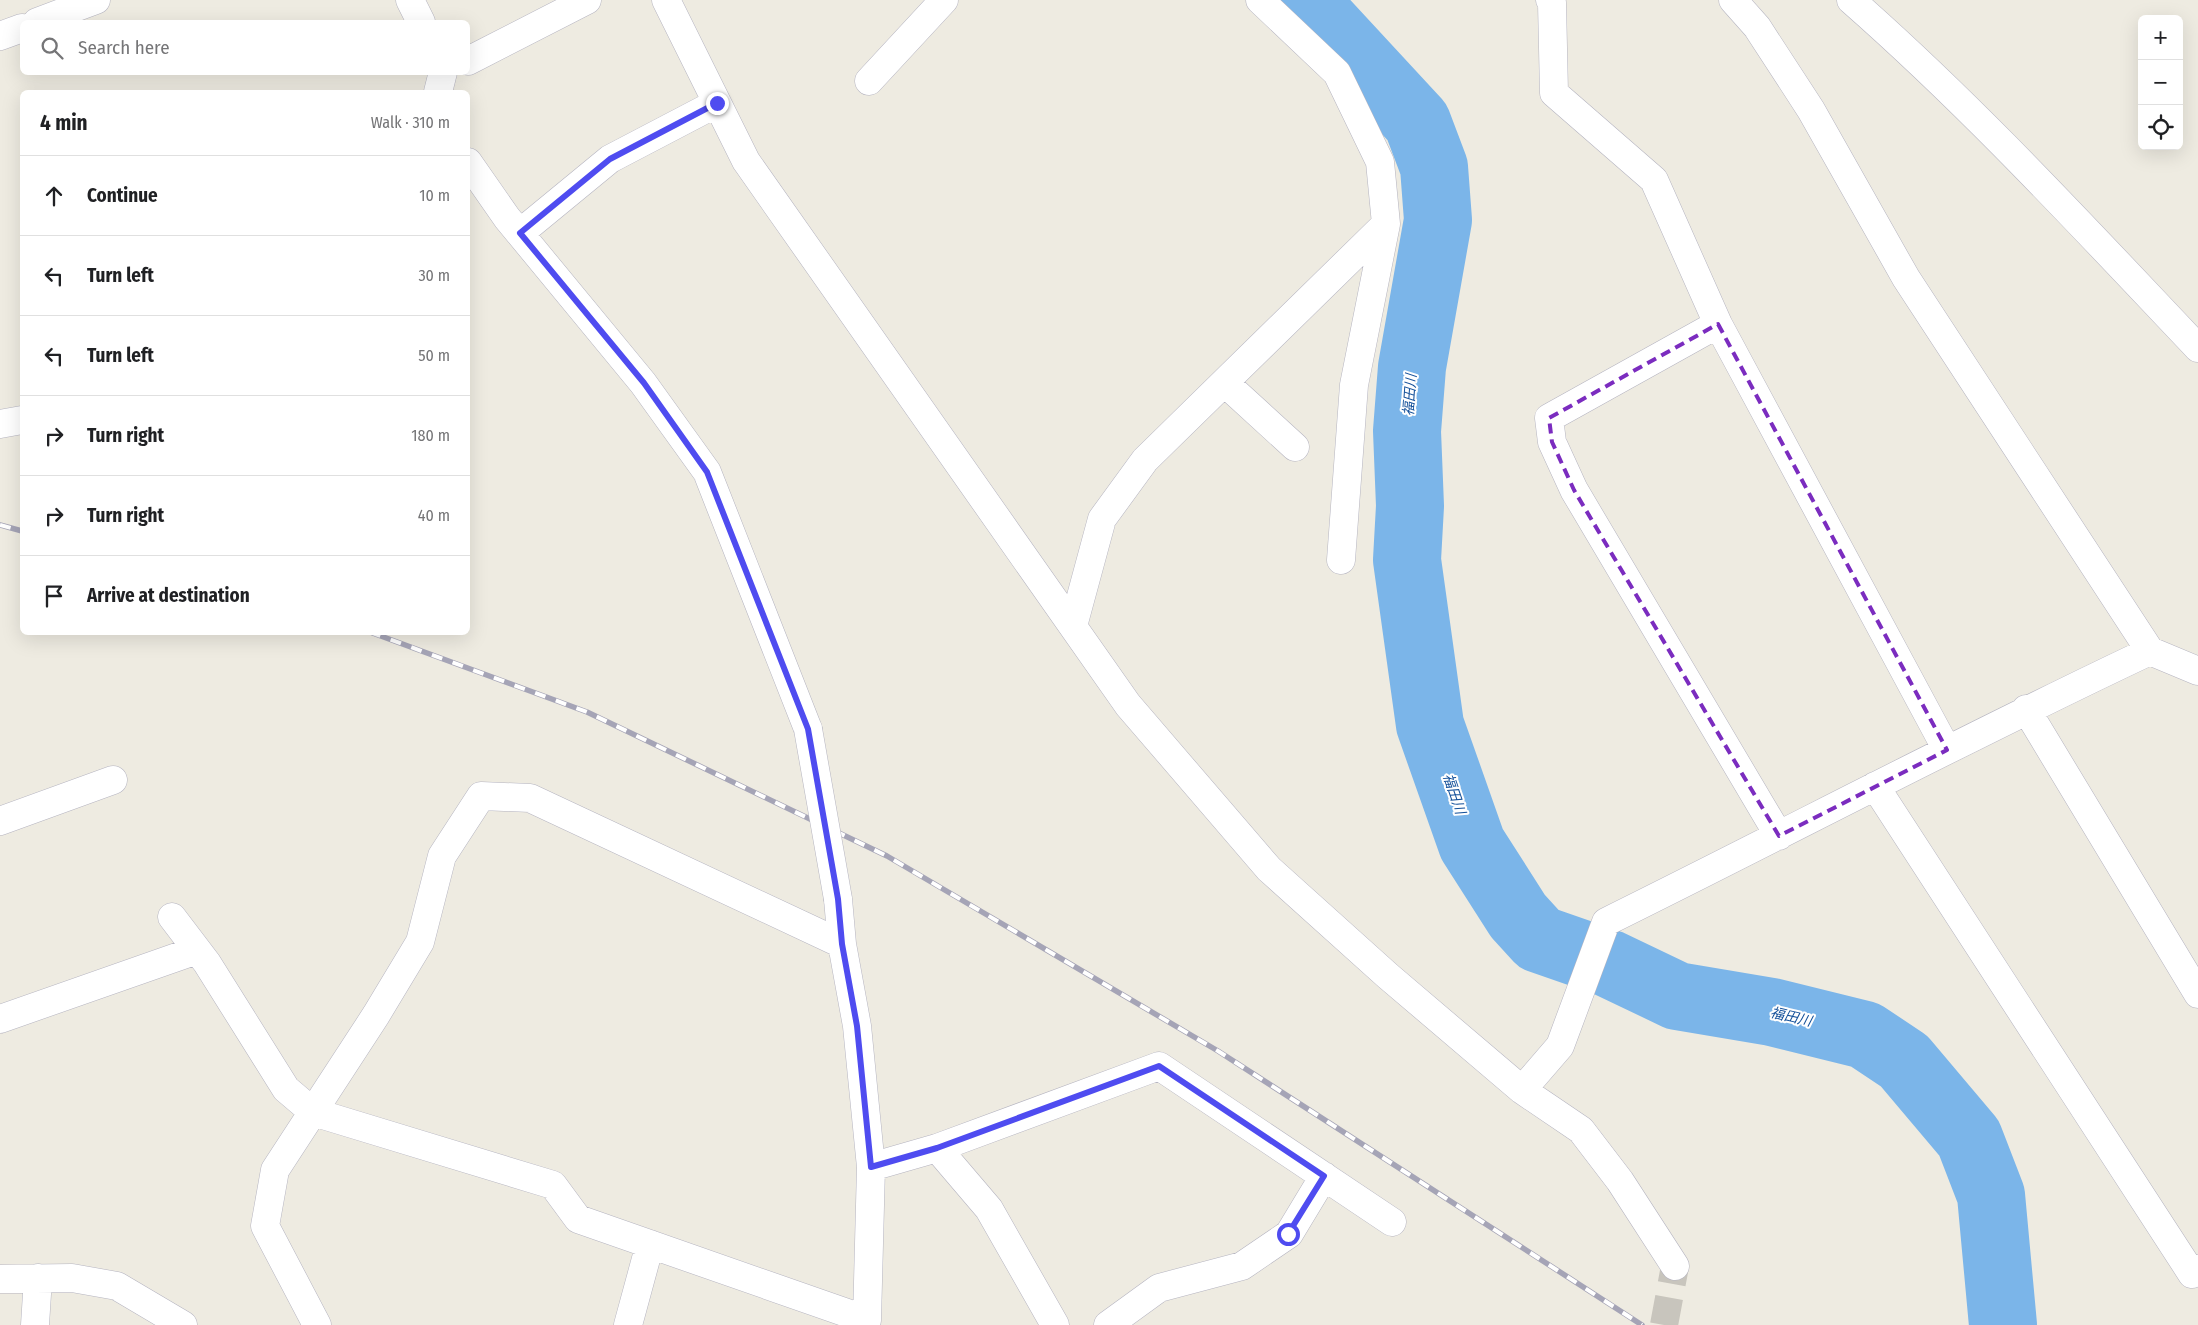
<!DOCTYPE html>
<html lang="en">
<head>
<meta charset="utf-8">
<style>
	:root { --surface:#fff; --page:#f2f2f2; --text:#202124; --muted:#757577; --line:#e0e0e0 }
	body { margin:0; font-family:"Fira Sans Condensed","Noto Sans JP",sans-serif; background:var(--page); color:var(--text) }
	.controls { position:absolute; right:15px; top:15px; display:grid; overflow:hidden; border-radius:8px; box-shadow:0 5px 20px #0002 }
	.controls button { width:45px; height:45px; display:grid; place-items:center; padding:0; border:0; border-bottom:1px solid var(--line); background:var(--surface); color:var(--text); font:25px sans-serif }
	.stop { position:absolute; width:15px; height:15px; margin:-11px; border:4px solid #4f4cf0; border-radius:50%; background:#fff }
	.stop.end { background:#4f4cf0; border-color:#fff; box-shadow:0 1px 5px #0008 }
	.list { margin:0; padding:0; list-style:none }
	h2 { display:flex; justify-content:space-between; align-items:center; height:65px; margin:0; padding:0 20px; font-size:21px }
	h2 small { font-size:16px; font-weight:400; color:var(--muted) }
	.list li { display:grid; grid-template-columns:32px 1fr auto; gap:15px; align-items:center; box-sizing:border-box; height:80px; padding:0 20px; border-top:1px solid var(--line) }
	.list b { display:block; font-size:19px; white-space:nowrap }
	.list em { font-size:16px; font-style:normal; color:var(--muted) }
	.icon { flex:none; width:28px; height:28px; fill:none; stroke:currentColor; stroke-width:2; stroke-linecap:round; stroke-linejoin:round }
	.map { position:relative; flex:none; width:2198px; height:1325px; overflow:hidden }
	.search { position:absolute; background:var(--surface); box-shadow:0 5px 20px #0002; left:20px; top:20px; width:450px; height:55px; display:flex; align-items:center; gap:12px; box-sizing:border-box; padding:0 18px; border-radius:8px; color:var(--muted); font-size:19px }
	.panel { position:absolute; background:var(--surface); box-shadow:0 5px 20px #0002; left:20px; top:90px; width:450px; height:545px; border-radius:8px }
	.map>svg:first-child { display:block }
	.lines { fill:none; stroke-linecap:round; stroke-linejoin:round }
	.river { stroke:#7bb5e9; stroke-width:68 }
	.minor-tunnel { stroke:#c8c5bd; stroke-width:28; stroke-dasharray:28 14; stroke-linecap:butt }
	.minor-casing { stroke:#b5b4c0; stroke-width:29 }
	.minor { stroke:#fff; stroke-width:28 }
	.rail-casing { stroke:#a5a4b6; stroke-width:5.5 }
	.rail { stroke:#fff; stroke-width:4; stroke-dasharray:11; stroke-linecap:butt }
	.minor-bridge-casing { stroke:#b5b4c0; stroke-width:29; stroke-linecap:butt }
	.minor-bridge { stroke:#fff; stroke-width:28 }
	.route { stroke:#4f4cf0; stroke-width:6 }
	.marked { fill:none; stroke:#7b2cbf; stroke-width:4; stroke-dasharray:10 6; stroke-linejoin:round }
	.labels { text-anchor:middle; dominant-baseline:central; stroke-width:4; stroke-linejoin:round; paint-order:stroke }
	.water-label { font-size:14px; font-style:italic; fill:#15519a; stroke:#fff }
</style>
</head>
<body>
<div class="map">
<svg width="2198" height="1325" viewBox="0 0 2198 1325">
	<rect width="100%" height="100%" fill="#eeebe1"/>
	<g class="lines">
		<path class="river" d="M 1304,0 L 1417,122 L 1434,167 L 1438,220 L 1412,367 L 1407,431 L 1410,506 L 1407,560 L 1430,725 L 1472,844 L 1518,916 L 1539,939 L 1608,963 L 1677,996 L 1772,1012 L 1865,1035 L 1904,1061 L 1969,1138 L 1991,1195 L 2003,1325"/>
		<path class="minor-tunnel" d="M 1664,1325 L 1675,1266"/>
		<defs>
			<path id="minor" d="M 410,0 L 421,22
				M 666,0 L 746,161 L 1128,705 L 1269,869 L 1388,976 L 1522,1090 L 1581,1130 L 1620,1181 L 1675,1266
				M 1260,0 L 1337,73 L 1380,162 L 1386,224 L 1354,385 L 1341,560
				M 1550,0 L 1552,3 L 1554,93 L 1654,180 L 1718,324
				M 1733,0 L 1757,27 L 1811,110 L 1906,278 L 2150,651 L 2198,671
				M 1851,0 C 1974,108 2085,229 2198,348
				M 37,22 L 96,0
				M 0,36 L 22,28
				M 468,61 L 587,0
				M 869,81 L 944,0
				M 438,92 L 443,72
				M 468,162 L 507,218 L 643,383 L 707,472 L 808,729
				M 520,233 L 610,159 L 717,103
				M 1225,383 L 1295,447
				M 0,424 L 22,420
				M 1073,626 L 1102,519 L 1145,460 L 1386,224
				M 2026,709 L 2198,994
				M 1875,786 L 2192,1274 L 2198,1269
				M 0,821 L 113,780
				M 1779,836 L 1574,490 L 1552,442 L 1549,418 L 1718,324 L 1947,750
				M 838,899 L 842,944 L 857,1026 L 871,1167 L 867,1320 L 865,1325
				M 172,917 L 207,963 L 286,1089 L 313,1112 L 553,1185 L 578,1219 L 867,1320
				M 0,1019 L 197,950
				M 1522,1090 L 1560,1046 L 1606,922 C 1788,832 1967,737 2150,651
				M 937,1148 L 1159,1066 L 1392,1222
				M 871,1167 L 937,1148 L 989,1209 L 1055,1325
				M 0,1279 L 72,1278 L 117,1286 L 183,1325
				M 35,1325 L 38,1278
				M 317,1325 L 265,1226 L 275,1170 L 376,1015 L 420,942 L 442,856 L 481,796 L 530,798 L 842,944
				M 628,1325 L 650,1244
				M 1108,1325 L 1159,1288 L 1242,1266 L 1289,1234 L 1324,1176"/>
		</defs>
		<use href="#minor" class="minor-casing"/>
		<use href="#minor" class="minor"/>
		<defs>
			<path id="rail" d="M 0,525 L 22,531
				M 370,632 L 587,712 L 887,856 L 1218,1051 L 1642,1325"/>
		</defs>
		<use href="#rail" class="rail-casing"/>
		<use href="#rail" class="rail"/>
		<defs>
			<path id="minor-bridge" d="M 808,729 L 838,899"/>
		</defs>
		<use href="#minor-bridge" class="minor-bridge-casing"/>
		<use href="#minor-bridge" class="minor-bridge"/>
	</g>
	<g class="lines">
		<path class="route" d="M 717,103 L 610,159 L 520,233 L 644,383 L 707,472 L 808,729 L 838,899 L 842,944 L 857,1026 L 871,1167 L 937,1148 L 1159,1066 L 1324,1176 L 1288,1234"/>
	</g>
	<path class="marked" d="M 1718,324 L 1947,750 L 1779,836 L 1574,490 L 1552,442 L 1549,418 Z"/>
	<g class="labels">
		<g class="water-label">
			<text transform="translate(1410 395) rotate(-86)">福田川</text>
			<text transform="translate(1454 794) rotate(71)">福田川</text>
			<text transform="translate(1791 1017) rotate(13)">福田川</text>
		</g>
	</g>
</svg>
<div class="controls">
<button>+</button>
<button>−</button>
<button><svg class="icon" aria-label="locate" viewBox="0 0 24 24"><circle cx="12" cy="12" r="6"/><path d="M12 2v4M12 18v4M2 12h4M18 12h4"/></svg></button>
</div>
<div class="stop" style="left:1288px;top:1234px"></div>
<div class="stop end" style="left:717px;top:103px"></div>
<div class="search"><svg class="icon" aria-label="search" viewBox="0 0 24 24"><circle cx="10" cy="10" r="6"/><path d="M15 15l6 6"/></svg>Search here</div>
<section class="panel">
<h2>4 min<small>Walk · 310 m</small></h2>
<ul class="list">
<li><svg class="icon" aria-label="ahead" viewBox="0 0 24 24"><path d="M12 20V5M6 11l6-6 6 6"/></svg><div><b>Continue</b></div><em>10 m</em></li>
<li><svg class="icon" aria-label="left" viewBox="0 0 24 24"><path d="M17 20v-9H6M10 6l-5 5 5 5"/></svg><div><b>Turn left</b></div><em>30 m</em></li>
<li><svg class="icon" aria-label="left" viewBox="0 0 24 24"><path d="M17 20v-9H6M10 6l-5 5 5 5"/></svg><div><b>Turn left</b></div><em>50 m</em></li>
<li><svg class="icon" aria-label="right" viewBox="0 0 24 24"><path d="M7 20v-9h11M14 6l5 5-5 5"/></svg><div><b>Turn right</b></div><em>180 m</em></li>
<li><svg class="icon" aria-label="right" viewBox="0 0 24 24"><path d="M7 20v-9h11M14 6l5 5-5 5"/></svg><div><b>Turn right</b></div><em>40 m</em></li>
<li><svg class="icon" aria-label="arrive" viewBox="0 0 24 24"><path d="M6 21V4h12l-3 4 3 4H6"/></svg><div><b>Arrive at destination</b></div></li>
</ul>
</section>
</div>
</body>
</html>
